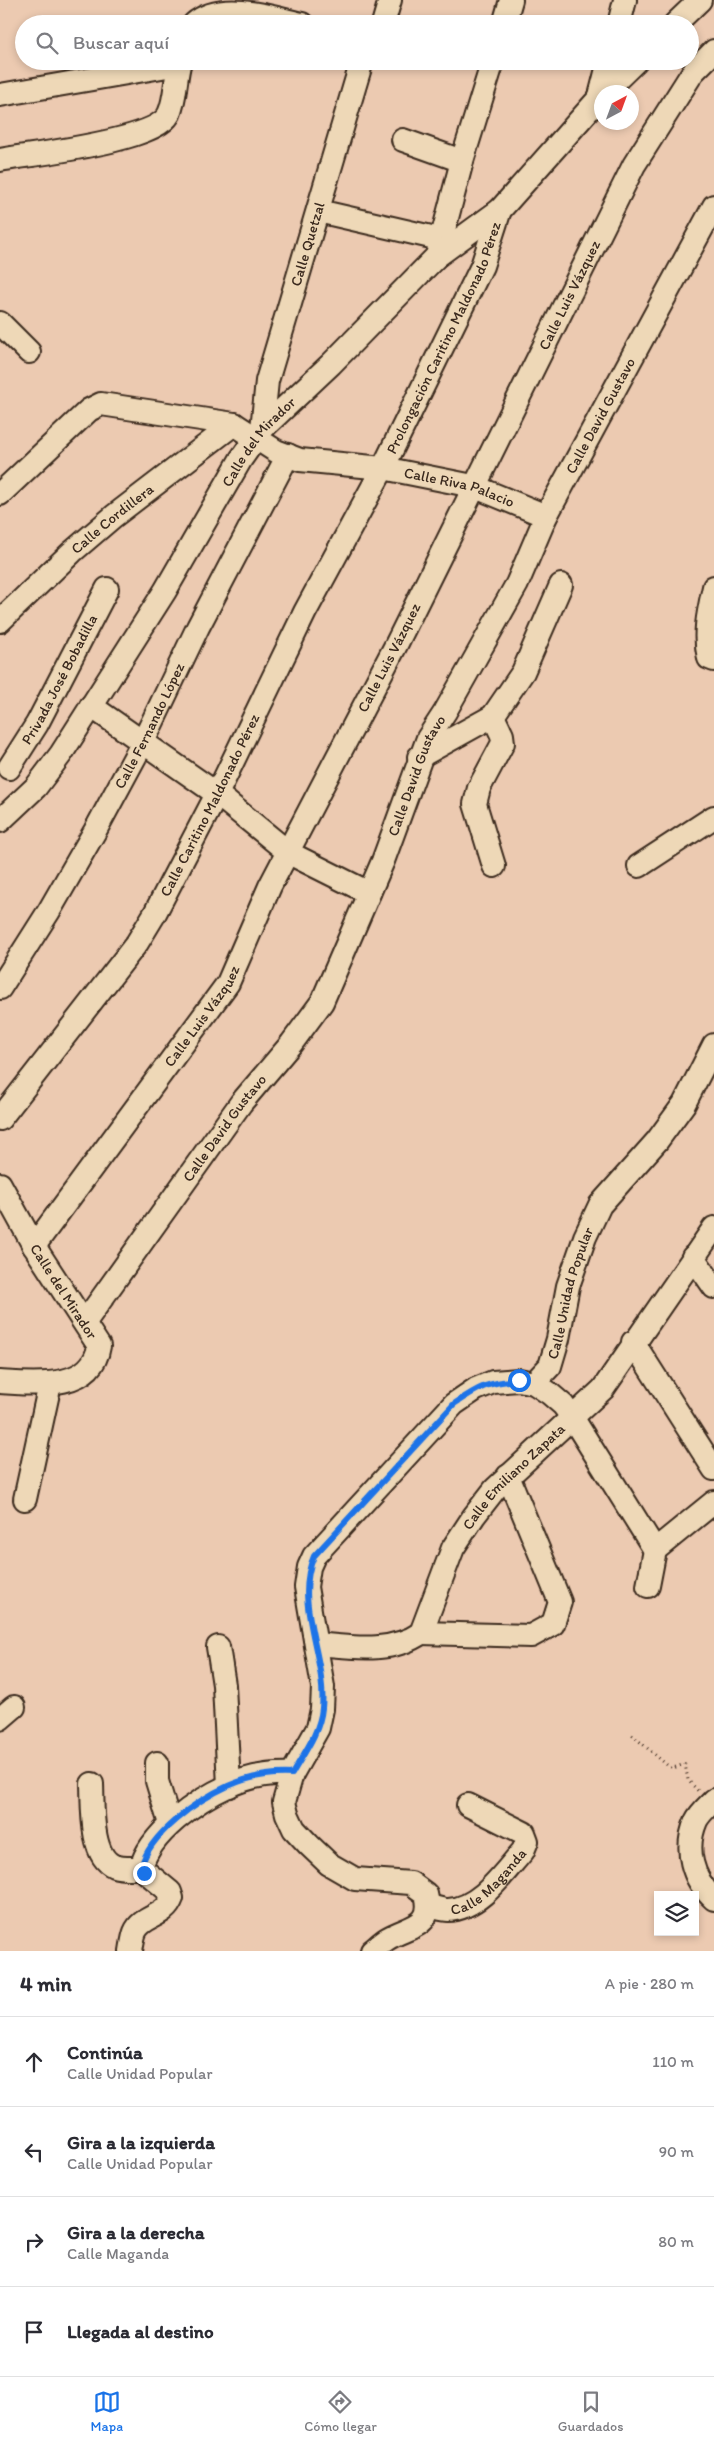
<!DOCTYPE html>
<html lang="es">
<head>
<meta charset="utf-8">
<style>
	:root { --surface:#fff; --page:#f7f7f7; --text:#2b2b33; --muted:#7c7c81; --line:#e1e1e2; --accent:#1a73e8 }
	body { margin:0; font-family:Itim,sans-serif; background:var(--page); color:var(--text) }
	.controls { position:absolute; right:15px; bottom:15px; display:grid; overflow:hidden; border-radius:0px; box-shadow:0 2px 8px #0003 }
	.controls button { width:45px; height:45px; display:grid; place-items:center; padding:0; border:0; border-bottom:1px solid var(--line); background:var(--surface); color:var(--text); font:25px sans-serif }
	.compass { position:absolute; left:594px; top:85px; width:45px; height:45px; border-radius:50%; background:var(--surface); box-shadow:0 2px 8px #0003; rotate:41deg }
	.stop { position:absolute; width:15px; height:15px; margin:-11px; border:4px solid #1a73e8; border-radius:50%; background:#fff }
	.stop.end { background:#1a73e8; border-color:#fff; box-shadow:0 1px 5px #0008 }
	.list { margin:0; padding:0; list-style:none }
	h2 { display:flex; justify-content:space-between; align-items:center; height:65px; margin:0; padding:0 20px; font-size:21px }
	h2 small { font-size:16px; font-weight:400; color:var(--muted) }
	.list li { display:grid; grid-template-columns:32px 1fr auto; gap:15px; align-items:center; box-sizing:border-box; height:90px; padding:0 20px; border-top:1px solid var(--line) }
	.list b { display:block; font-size:19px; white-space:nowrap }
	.list p { margin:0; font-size:16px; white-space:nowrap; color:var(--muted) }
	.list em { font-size:16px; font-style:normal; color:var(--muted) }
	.icon { flex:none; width:28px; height:28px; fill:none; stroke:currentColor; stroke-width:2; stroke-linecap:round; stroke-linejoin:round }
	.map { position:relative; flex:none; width:714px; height:1951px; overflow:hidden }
	.search { position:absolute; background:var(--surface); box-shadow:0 2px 8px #0003; left:15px; right:15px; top:15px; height:55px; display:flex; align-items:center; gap:12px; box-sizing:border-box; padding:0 18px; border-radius:28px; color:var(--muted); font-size:19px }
	.sheet { height:425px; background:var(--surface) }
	nav { display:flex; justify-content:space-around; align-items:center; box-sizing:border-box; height:70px; border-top:1px solid var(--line); background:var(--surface); font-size:14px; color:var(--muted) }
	nav a { display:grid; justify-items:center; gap:2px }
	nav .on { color:var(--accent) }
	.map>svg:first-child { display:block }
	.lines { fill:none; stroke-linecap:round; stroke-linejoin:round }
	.minor-casing { stroke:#3b2a1e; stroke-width:26 }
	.path { stroke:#3b2a1e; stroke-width:3; stroke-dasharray:1 4; stroke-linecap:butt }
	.minor { stroke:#eed8b7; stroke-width:22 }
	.route { stroke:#1a73e8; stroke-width:6 }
	.labels { text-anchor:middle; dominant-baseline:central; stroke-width:4; stroke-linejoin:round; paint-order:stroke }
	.street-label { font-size:15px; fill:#3b2a1e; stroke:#eed8b7 }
</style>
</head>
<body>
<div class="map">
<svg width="714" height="1951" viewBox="0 0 714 1951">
	<rect width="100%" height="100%" fill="#eccab1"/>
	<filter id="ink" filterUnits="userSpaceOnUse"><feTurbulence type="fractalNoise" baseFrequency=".02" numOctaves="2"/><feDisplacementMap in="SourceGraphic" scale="10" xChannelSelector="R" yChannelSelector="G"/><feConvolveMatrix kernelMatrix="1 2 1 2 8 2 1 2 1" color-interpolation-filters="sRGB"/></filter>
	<g filter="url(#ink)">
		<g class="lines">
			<defs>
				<g id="minor">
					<path d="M 194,24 C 221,0 270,17 302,24"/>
					<path d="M 383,24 L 390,0"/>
					<path d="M 504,24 L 511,0"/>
					<path d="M 619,24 L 625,0"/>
					<path d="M 675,24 L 700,0"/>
					<path d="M 604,92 L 636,61"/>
					<path d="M 0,95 L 179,64"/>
					<path d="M 600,96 L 609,61"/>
					<path d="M 403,140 L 462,161"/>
					<path d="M 0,160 C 32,154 155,142 169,114 C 176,99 175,78 180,61"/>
					<path d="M 318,211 L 440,239"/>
					<path d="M 437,256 L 462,161 L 493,61"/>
					<path d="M 0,323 L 29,352"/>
					<path id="s1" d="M 262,429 L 267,381 L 362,61"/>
					<path id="s2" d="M 0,494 L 89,410 L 101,404 L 234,424 L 276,451 L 300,460 L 383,468 L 473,486 L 546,516"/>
					<path d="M 714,587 C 709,610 703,634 709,658 L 714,660"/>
					<path id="s3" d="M 0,621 L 72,552 L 114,516 L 234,424"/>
					<path d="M 91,706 L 217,794 L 289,853 L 369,893"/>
					<path d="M 493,716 L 502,735 L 503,743 L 479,788 L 475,804 L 494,866"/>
					<path d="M 419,757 L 493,716 L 523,672 L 561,585"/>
					<path id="s4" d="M 9,768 L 37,724 L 107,589"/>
					<path id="s5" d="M 0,821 L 36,787 L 61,754 L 165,591 L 241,459 L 262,429 L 331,364 L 437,256 L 500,210"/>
					<path d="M 639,866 L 714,817"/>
					<path id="s6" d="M 0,988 L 49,911 L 95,831 L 143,742 L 198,627 L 288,455"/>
					<path id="s7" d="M 0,1119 L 137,943 L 154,915 L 217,794 L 305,612 L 383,468 L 482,266 L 500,210 L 602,95"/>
					<path id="s8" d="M 0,1184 L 34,1246 L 99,1346 C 92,1391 34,1384 0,1382"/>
					<path id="s9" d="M 34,1246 L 228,983 L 270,886 L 396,645 L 634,165 L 693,72 L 714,51"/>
					<path d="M 693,1257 L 714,1287"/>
					<path id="s10" d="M 85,1322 L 241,1103 L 291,1044 L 322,1002 L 383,861 L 428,738 L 445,712 L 517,584 L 546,516 L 714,206"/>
					<path d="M 633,1342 L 714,1469"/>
					<path id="s11" d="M 534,1383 L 550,1366 L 558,1339 L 568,1286 L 585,1237 L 600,1205 L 657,1141 L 684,1104 L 714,1045"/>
					<path d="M 25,1499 L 50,1384"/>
					<path d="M 655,1550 L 714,1502"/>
					<path d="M 648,1586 L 655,1550"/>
					<path id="s12" d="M 421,1633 L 453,1548 L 474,1516 L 495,1489 L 603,1389 L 714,1228"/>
					<path d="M 421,1633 L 531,1636 L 553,1624 L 560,1602 L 508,1476"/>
					<path d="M 316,1644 C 351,1647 391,1654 421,1633"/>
					<path d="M 218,1647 L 224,1685 L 229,1786"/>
					<path d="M 0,1719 L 14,1707"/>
					<path d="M 157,1763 L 157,1781 L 170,1824"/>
					<path d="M 92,1784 C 93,1805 90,1856 114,1866 C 122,1869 132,1868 141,1868"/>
					<path d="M 714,1800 C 708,1806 699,1814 696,1821 C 684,1849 692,1879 714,1899"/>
					<path id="s13" d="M 429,1906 C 435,1907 442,1910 448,1910 C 480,1909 504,1872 523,1851 L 527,1841 L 524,1833 L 468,1805"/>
					<path d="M 131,1951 C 132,1945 133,1937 135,1932 C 142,1915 165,1918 172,1898 L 170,1892 L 141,1868 C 149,1834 197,1800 228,1786 C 248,1777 271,1773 292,1774"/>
					<path d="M 372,1951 C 377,1947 382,1942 387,1939 C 408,1926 435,1928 426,1894 L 411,1883 L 355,1879 L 329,1864 L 309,1845 L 294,1829 L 287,1814 L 284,1802 L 292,1774 L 318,1728 L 322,1709 L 323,1687 L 306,1587 L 309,1567 L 314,1556 L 454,1404 L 476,1389 L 493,1382 L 519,1380 L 534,1383 L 549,1393 L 563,1405 L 572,1417 L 655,1550"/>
				</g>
			</defs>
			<use href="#minor" class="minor-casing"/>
			<path class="path" d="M 632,1735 L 667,1765 L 673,1768 L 685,1764 L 688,1780 L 698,1791"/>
			<use href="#minor" class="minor"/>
		</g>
	</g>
	<g class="lines" filter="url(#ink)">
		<path class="route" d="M 144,1873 L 141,1868 C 149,1834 197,1800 228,1786 C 248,1777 271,1773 292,1774 C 304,1753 320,1732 322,1708 C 327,1658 293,1604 314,1556 L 454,1404 C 479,1387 488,1382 519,1380"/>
	</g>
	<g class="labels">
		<g class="street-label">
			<text stroke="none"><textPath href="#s1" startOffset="191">Calle Quetzal</textPath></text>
			<text stroke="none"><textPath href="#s9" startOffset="1095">Calle Luis Vázquez</textPath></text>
			<text stroke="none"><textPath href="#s7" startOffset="902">Prolongación Caritino Maldonado Pérez</textPath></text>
			<text stroke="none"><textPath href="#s10" startOffset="1049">Calle David Gustavo</textPath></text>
			<text stroke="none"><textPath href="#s5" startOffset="461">Calle del Mirador</textPath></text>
			<text stroke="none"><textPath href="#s2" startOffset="508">Calle Riva Palacio</textPath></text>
			<text stroke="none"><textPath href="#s3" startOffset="152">Calle Cordillera</textPath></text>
			<text stroke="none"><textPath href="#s9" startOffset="690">Calle Luis Vázquez</textPath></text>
			<text stroke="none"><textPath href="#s4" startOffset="102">Privada José Bobadilla</textPath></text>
			<text stroke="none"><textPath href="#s6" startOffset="302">Calle Fernando López</textPath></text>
			<text stroke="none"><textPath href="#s10" startOffset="644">Calle David Gustavo</textPath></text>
			<text stroke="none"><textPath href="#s7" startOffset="379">Calle Caritino Maldonado Pérez</textPath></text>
			<text stroke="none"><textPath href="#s9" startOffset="285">Calle Luis Vázquez</textPath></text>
			<text stroke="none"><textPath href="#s10" startOffset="239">Calle David Gustavo</textPath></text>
			<text stroke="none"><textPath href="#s8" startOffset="125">Calle del Mirador</textPath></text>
			<text stroke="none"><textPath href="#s11" startOffset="99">Calle Unidad Popular</textPath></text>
			<text stroke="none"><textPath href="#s12" startOffset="185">Calle Emiliano Zapata</textPath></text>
			<text stroke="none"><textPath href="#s13" startOffset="70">Calle Maganda</textPath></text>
		</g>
	</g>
</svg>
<div class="controls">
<button><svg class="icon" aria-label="layers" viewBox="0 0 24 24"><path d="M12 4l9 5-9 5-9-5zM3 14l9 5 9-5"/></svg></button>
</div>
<svg class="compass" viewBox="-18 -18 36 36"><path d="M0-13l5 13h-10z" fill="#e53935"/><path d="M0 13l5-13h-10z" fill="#7c7c81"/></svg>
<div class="stop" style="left:519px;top:1380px"></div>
<div class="stop end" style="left:144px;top:1873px"></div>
<div class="search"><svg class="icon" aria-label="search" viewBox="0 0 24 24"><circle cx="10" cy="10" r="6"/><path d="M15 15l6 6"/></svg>Buscar aquí</div>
</div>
<section class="sheet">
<h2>4 min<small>A pie · 280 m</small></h2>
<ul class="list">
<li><svg class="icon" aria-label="ahead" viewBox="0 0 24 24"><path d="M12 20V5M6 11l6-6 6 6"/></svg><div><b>Continúa</b><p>Calle Unidad Popular</p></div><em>110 m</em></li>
<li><svg class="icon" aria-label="left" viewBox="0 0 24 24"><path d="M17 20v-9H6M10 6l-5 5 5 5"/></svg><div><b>Gira a la izquierda</b><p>Calle Unidad Popular</p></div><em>90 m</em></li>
<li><svg class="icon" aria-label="right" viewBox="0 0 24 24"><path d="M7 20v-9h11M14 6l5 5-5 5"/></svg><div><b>Gira a la derecha</b><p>Calle Maganda</p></div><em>80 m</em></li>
<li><svg class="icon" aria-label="arrive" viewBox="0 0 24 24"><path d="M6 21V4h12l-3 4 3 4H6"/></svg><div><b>Llegada al destino</b></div></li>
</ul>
</section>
<nav>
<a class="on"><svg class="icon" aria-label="map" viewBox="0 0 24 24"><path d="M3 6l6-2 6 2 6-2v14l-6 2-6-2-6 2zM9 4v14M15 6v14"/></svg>Mapa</a>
<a><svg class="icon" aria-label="directions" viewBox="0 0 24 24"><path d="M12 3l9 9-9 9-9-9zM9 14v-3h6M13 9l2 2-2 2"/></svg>Cómo llegar</a>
<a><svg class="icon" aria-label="saved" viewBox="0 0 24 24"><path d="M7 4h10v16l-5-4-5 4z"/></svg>Guardados</a>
</nav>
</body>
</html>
